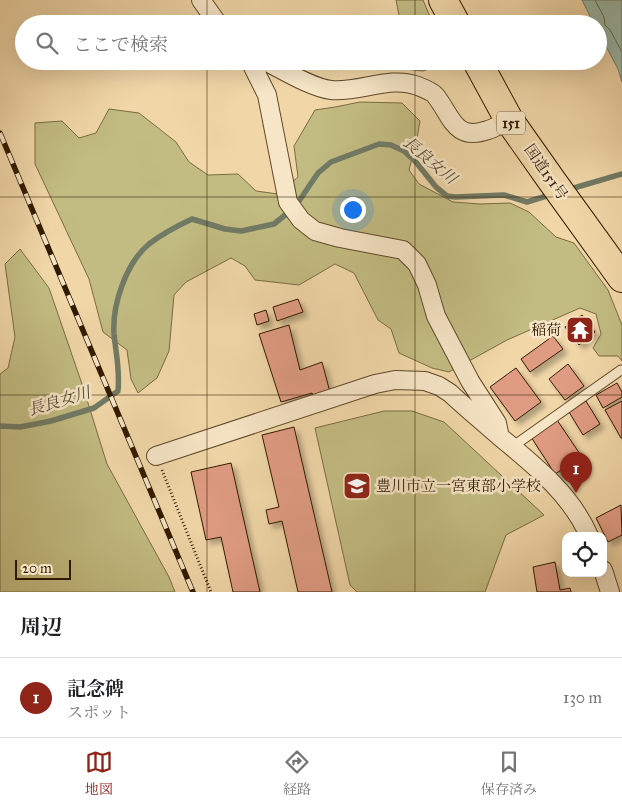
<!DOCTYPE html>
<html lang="ja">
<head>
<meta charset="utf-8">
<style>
	:root { --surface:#fff; --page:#f6f6f6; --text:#202124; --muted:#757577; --line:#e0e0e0; --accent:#8f2418 }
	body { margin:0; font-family:"IM FELL Great Primer","Noto Serif JP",serif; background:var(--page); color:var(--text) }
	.controls { position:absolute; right:15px; bottom:15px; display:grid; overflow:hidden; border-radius:10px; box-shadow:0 5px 20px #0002 }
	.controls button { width:45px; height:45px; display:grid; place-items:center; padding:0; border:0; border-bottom:1px solid var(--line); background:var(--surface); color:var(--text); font:25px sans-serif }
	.scale { position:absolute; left:15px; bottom:12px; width:56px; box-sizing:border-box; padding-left:5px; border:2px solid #311b00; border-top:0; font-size:14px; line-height:18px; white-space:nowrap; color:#311b00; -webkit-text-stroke:4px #f6e5c6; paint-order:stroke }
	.you { position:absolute; left:352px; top:209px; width:18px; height:18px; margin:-12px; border:4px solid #fff; border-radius:50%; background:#1a73e8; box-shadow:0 0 0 8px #1a73e833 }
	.badge { display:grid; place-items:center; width:32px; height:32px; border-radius:50%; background:var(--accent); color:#fff; font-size:16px; font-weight:700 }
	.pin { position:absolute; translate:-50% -41px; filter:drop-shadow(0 1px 2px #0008) }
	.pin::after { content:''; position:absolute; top:26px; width:18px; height:15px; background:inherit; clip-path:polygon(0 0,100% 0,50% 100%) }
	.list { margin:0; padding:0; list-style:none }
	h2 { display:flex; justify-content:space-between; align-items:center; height:65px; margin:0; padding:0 20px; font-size:21px }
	h2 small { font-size:16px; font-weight:400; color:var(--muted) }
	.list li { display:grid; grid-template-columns:32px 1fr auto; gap:15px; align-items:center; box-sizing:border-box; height:80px; padding:0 20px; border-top:1px solid var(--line) }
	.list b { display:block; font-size:19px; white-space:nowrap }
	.list p { margin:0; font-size:16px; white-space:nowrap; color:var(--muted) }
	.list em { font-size:16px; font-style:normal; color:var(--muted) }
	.icon { flex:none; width:28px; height:28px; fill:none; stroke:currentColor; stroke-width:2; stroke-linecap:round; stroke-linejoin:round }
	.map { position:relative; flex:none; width:622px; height:592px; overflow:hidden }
	.search { position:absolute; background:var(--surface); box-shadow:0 5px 20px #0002; left:15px; right:15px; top:15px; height:55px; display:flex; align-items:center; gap:12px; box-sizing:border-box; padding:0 18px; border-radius:28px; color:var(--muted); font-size:19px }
	.sheet { height:145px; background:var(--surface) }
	nav { display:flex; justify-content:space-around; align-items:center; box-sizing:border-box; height:70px; border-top:1px solid var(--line); background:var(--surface); font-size:14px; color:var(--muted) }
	nav a { display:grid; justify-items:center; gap:2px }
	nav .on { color:var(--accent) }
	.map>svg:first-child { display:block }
	.green { fill:#c2bc82; stroke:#7a6c41 }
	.water { fill:#9bbaa9; stroke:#717a65 }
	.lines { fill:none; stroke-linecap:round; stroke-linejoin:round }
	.shore { stroke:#666a54; stroke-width:1 }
	.stream { stroke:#717a65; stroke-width:5.5 }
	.building { fill:#e09c83; stroke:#311b00; filter:url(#shadow) }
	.service-casing { stroke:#614a2a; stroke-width:11 }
	.minor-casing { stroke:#614a2a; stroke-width:20 }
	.trunk-casing { stroke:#311b00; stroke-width:30 }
	.path { stroke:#311b00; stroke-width:3; stroke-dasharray:1 2.5; stroke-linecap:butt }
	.service { stroke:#f6e5c6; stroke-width:9 }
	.minor { stroke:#f6e5c6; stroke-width:18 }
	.trunk { stroke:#f1d7a8; stroke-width:28 }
	.rail-casing { stroke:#311b00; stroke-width:5.5 }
	.rail { stroke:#f6e5c6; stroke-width:4; stroke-dasharray:11; stroke-linecap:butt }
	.grid { fill:none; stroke:#311b00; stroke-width:1; stroke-opacity:0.55 }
	.labels { text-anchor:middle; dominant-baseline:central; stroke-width:5; stroke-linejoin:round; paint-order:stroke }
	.shield { fill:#f6e5c6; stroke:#6c583b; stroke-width:1 }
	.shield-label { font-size:14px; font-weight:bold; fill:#311b00 }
	.street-label { font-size:15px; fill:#311b00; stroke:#f6e5c6 }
	.poi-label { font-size:15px; fill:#311b00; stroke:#f6e5c6; text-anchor:end }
	.water-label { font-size:16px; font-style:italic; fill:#514b33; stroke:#f6e5c6 }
</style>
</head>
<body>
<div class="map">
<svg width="622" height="592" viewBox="0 0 622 592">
	<defs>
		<filter id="shadow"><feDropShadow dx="4.5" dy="4.5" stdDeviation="2.5" flood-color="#0004"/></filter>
	</defs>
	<rect width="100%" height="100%" fill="#f1d7a8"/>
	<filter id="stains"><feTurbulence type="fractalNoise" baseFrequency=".004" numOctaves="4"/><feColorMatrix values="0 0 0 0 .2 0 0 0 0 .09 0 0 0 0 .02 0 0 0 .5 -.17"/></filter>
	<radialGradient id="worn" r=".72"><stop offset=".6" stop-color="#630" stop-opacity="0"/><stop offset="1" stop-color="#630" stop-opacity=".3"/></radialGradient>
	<path class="green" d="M 396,0 L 423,0 L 433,24 L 398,24 L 400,20 Z
		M 381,61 L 438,61 L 437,66 L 423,71 L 379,66 Z
		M 360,102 L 402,103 L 420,121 L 416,144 L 409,170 L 419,184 L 453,202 L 480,204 L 510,203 L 529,212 L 556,237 L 574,243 L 608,290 L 622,325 L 622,361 L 618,356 L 599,356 L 593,348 L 601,334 L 596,314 L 580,308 L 507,340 L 449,372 L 432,368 L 399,353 L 391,329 L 378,320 L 354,273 L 335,264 L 299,285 L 255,280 L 245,266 L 231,258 L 186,282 L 174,295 L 169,351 L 157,378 L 138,393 L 131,379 L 127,350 L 103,332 L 89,279 L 35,164 L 35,123 L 62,121 L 79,138 L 96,133 L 109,109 L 139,113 L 176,142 L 189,162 L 208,175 L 238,174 L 256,191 L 278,194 L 298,177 L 294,146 L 315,110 L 335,107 Z
		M 20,249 L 49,288 L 83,387 L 107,464 L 169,577 L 175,592 L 0,592 L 0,374 L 8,368 L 15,337 L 5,264 Z
		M 384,411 L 412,411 L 444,422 L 544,515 L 506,535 L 485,592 L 357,592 L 350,585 L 315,428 Z"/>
	<path class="water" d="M 582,0 L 622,0 L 622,82 L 618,69 L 598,31 L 598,24 L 594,24 Z"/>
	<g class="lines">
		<path class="shore" d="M 595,0 L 604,17 L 605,25 L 610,30 L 622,52"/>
		<path class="stream" d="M 567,190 L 622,174
			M 0,426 L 20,427 L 51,421 L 94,408 L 118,391 C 120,368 116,355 114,334 C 112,305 126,263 149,244 C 162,234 177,226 192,219 L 225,229 L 241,231 L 274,224 L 295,207 L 318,173 L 331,162 L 379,144 L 391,145 L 404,151 L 415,161 L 436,187 L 447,196 L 455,197 L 504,195 L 527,202 L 553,194"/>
	</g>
	<path class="building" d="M 298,299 L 303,312 L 277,321 L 273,307 Z
		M 266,310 L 269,321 L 257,325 L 254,314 Z
		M 582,315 L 595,332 L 579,345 L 565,327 Z
		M 289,325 L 300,370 L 322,362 L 331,396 L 315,402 L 312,393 L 281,402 L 259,334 Z
		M 553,336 L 563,349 L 530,372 L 521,359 Z
		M 568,364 L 584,386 L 565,400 L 549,379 Z
		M 516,368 L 541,402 L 515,421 L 490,387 Z
		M 617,383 L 622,392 L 622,397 L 603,408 L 596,395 Z
		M 586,401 L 600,424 L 583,435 L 569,412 Z
		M 622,401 L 622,438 L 621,438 L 605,410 Z
		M 557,420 L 582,457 L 555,474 L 531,437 Z
		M 294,427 L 332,592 L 298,592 L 282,521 L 269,524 L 266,510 L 279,507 L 262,435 Z
		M 231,463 L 260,592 L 233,592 L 221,537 L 206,540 L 191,472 Z
		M 621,505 L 622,535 L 608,542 L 596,518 Z
		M 555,562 L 560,590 L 570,588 L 571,592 L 537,592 L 533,567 Z"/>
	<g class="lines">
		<defs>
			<path id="service" d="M 512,447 L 621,370"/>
			<path id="minor" d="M 201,0 L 218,24
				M 250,61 L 267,95 L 288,202 L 301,220 L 315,231 L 340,238 L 403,250 L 417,264 L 427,285 L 436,316 L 470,381 L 497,423 L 499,433
				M 265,61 C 283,70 312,88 331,90 C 360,93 389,75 418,86 C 423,88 431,91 435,95 C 452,116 454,142 488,130 C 495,128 502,123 509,120
				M 156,456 L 375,384 L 395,380 L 425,381 L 439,386 L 450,393 C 466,408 483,422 499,436 C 534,465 571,494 589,536
				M 603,570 L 610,592"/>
			<path id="trunk" d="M 443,0 L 456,24
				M 477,61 L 509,120 L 552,181 L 622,278"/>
		</defs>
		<use href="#service" class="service-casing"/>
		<use href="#minor" class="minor-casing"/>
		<use href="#trunk" class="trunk-casing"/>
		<path class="path" d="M 162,470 L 211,592"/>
		<use href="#service" class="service"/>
		<use href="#minor" class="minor"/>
		<use href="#trunk" class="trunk"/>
		<defs>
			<path id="rail" d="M 0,133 L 193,592"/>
		</defs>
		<use href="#rail" class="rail-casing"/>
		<use href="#rail" class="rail"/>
	</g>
	<path class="grid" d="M 207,0 L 207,24M 415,0 L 415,24M 207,61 L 207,592M 415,61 L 415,592M 0,197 L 622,197M 0,395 L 622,395"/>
	<defs>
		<symbol id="temple-square" viewBox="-11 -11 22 22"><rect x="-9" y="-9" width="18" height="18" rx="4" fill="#8f2418" stroke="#f6e5c6"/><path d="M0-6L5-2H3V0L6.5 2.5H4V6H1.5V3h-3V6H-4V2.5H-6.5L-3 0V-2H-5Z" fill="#fff"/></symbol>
		<symbol id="school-square" viewBox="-11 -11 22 22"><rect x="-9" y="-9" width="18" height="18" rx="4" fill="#8f2418" stroke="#f6e5c6"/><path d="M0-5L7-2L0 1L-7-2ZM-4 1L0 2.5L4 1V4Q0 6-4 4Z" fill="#fff"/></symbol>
	</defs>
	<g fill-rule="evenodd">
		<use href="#temple-square" x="564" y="314" width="32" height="32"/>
		<use href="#school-square" x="341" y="470" width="32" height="32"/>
	</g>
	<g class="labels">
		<rect class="shield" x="497" y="111.5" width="28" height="23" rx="4"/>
		<g class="shield-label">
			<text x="511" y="123">151</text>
		</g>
		<g class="street-label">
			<text transform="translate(546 172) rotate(55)">国道151号</text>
		</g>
		<g class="poi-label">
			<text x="561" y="330">稲荷</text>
			<text x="376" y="486" text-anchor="start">豊川市立一宮東部小学校</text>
		</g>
		<g class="water-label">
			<text transform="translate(430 160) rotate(40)">長良女川</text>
			<text transform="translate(59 401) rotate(-17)">長良女川</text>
		</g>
	</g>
	<rect width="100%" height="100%" filter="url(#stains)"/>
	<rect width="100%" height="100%" fill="url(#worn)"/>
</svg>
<div class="controls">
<button><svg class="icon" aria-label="locate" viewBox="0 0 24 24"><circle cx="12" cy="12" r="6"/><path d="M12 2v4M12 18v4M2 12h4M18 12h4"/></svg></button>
</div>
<div class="scale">20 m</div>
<div class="you"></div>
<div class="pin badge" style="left:576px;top:493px">1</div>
<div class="search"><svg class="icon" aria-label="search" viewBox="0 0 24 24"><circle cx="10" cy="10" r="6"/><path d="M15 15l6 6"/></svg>ここで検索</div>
</div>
<section class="sheet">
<h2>周辺<small></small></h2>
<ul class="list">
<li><span class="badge">1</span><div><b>記念碑</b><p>スポット</p></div><em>130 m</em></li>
</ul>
</section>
<nav>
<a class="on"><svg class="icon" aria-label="map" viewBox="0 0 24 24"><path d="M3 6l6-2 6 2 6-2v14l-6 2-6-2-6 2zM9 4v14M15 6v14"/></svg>地図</a>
<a><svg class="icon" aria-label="directions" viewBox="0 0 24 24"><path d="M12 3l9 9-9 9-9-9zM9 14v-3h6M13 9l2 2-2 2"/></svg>経路</a>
<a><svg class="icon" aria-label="saved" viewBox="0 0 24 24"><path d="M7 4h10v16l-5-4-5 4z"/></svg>保存済み</a>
</nav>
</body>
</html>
